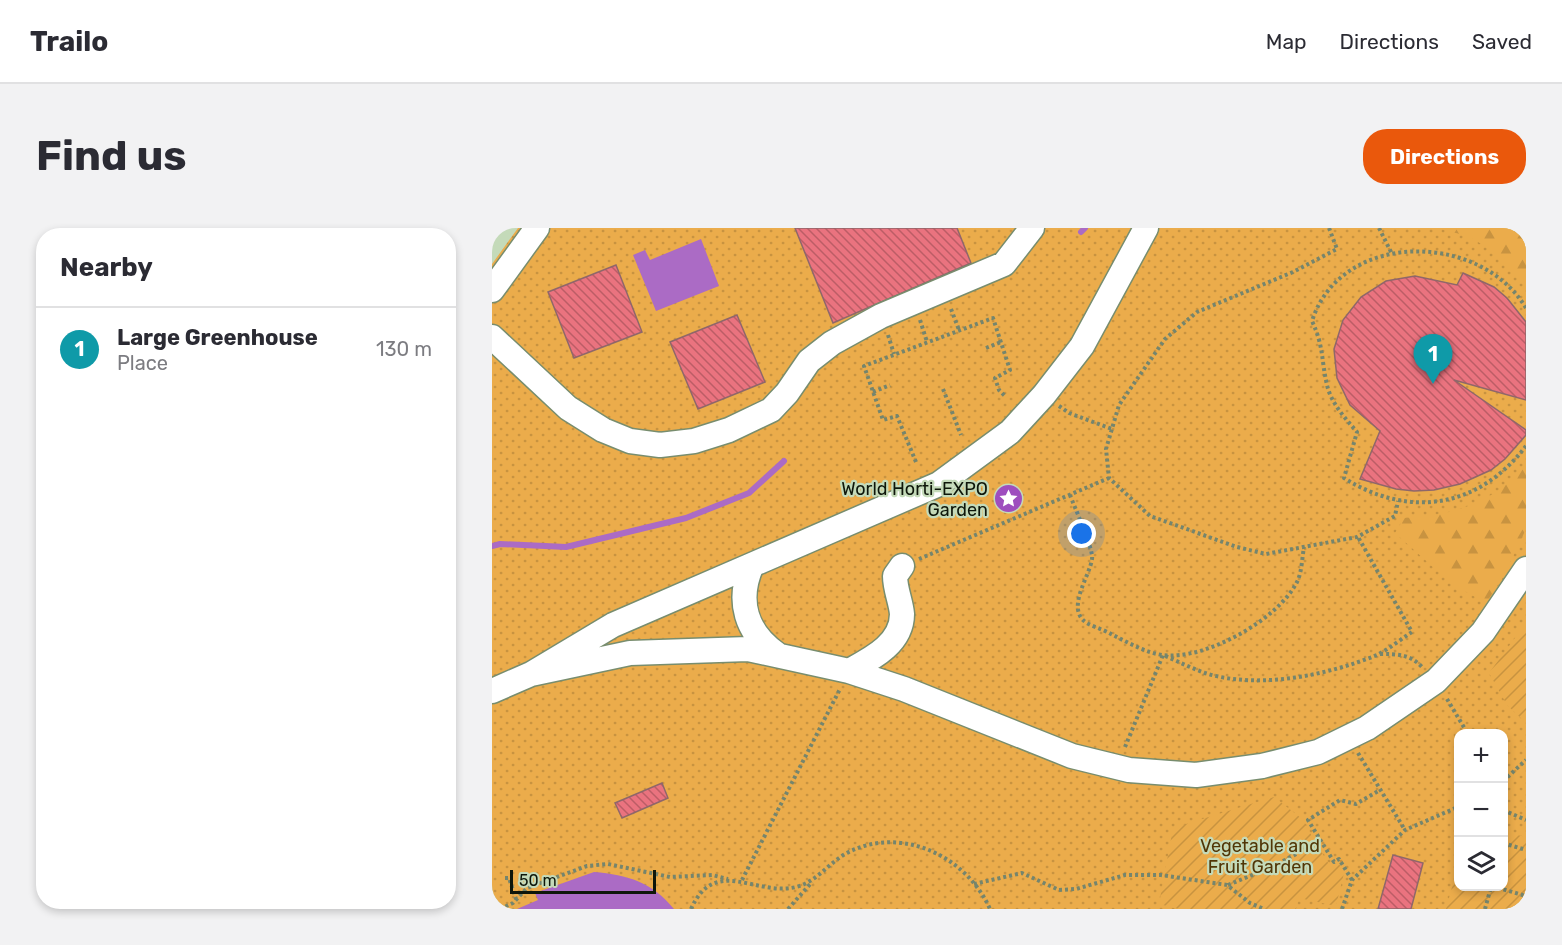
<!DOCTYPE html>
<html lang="en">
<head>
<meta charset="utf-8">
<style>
	:root { --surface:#fff; --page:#f2f2f3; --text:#2b2b33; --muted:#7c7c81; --line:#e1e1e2; --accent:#ea580c }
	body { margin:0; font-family:Rubik,sans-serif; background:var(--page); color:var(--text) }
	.controls { position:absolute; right:18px; bottom:18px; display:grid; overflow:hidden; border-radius:12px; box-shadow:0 3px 9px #0003 }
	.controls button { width:54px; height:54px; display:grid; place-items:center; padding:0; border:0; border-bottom:2px solid var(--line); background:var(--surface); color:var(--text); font:30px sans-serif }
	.scale { position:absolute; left:18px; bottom:15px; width:146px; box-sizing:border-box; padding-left:6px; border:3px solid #0e160a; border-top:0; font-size:16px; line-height:21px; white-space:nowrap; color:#0e160a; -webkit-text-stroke:4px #c4dab9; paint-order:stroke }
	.you { position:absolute; left:590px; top:306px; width:21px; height:21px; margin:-15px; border:4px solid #fff; border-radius:50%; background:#1a73e8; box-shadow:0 0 0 9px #1a73e833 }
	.badge { display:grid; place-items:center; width:39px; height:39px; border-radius:50%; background:var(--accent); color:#fff; font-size:20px; font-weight:700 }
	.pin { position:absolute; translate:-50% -50px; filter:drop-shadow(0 2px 3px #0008) }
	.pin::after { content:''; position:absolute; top:32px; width:21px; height:18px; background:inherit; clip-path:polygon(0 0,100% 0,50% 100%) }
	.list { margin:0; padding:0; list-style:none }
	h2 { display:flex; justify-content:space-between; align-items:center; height:78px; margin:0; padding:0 24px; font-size:26px }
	h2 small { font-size:20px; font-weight:400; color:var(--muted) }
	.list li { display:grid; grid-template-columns:39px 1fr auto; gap:18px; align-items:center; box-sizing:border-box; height:84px; padding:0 24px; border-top:2px solid var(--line) }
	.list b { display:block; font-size:22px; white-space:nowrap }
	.list p { margin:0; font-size:20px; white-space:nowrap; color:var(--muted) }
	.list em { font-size:20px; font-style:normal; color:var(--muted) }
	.icon { flex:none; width:33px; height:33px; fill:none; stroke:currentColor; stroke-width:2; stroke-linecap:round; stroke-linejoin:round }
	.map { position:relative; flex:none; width:1034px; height:681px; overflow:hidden; border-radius:24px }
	header { display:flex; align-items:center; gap:36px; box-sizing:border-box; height:84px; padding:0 30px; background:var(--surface); border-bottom:2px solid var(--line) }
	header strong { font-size:28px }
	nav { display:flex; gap:33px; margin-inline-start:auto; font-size:21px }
	.intro { display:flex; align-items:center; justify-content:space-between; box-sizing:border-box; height:144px; padding:0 36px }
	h1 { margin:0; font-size:42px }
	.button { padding:15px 27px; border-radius:24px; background:var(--accent); color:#fff; font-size:21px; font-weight:700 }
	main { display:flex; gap:36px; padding:0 36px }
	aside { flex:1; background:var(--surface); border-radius:24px; box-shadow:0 3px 9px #0003 }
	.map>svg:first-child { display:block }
	.grass { fill:url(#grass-dots); fill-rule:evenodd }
	.forest { fill:url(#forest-firs) }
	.garden { fill:url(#garden-furrows) }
	.water { fill:#ab6bc5 }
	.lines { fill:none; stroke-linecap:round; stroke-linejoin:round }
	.stream { stroke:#ab6bc5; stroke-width:6 }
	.building { fill:url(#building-back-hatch); stroke:#8f676a; stroke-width:1.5 }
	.minor-casing { stroke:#788d6e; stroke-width:27 }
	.path { stroke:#75856d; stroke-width:4; stroke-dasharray:3 3; stroke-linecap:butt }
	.minor { stroke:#fff; stroke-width:24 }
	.labels { text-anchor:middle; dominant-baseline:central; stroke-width:4.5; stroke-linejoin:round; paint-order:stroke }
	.poi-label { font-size:18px; fill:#0e160a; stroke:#c4dab9; text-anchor:end }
	.park-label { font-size:18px; fill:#513606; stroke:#c4dab9 }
</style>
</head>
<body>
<header>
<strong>Trailo</strong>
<nav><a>Map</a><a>Directions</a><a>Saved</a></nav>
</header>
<div class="intro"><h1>Find us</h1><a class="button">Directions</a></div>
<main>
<aside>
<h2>Nearby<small></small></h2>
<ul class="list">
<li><span class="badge" style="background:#0f9aa8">1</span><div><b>Large Greenhouse</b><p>Place</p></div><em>130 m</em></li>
</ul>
</aside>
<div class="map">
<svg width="1034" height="681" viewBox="0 0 1034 681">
	<defs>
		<pattern id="grass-dots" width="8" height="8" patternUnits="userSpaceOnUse" patternTransform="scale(1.5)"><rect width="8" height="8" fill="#ebac4b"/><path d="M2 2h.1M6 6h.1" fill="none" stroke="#c89340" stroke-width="1.8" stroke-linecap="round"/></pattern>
		<pattern id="forest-firs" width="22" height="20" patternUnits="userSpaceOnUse" patternTransform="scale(1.5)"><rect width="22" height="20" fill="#ebac4b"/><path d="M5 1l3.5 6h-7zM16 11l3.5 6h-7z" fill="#c89340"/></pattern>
		<pattern id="garden-furrows" width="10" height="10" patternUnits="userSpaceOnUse" patternTransform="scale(1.5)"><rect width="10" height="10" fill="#ebac4b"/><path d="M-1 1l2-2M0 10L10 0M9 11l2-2" fill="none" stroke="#c89340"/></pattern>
		<pattern id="building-back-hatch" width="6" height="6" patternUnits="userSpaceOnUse" patternTransform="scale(1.5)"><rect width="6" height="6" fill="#ea737f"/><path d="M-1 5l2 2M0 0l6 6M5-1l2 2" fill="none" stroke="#bc5d66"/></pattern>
	</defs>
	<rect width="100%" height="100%" fill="#c4dab9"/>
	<path class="grass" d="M 26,0 L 1034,0 L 1034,681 L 0,681 L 0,36 ZM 966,506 L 1011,506 L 1011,658 L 966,658 Z"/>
	<path class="forest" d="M 944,0 L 1034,0 L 1034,57 L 1006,26 L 976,8 Z
		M 1034,237 L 1034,301 L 1011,349 L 994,375 L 960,356 L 903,305 L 912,290 C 959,288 1003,275 1034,237 Z"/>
	<path class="garden" d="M 1034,395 L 1034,495 L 1015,477 L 997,445 Z
		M 782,569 L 809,590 L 838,638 L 846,634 L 852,645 L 844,678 L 807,670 L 804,681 L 687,681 L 667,676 L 681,600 Z
		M 1012,604 L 1034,609 L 1034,681 L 954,681 L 966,637 L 966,658 L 1011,658 Z"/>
	<path class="water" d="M 209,11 L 227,58 L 164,83 L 141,27 L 153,22 L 158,32 Z
		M 102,644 C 136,647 160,654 182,681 L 25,681 L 46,672 L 43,665 Z"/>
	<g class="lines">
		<path class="stream" d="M 589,4 L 593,0
			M 0,318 L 8,316 L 74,319 L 194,290 L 257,265 L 292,233"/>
	</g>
	<path class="building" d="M 303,0 L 465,0 L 479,35 L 341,95 Z
		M 124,37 L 150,104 L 82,130 L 56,64 Z
		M 971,45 L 1002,59 L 1015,70 L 1034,94 L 1034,172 L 962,152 L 1034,202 L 1034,207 L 1013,231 L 999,242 L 968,256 L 942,262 L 922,263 L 904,261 L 868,251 L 888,203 L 858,177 L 845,150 L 842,121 L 851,92 L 869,69 L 894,53 L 923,48 L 965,57 Z
		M 245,87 L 273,154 L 206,181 L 178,114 Z
		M 170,555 L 176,570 L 130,590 L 123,575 Z
		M 901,627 L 931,635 L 919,681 L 886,681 Z"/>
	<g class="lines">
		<defs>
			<path id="minor" d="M 0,62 L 45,0
				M 0,109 L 76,180 L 111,202 L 138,213 L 168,217 L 202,213 L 237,202 L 279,182 L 295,165 L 317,133 L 340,115 L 389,88 L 512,36 L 540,0
				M 260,337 C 244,373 254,405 286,427
				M 357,443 C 379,431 410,416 410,386 C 409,374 403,361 403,348 L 410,338
				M 39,446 L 138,425 L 256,421 L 357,443 L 412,461 L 580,528 L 637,542 L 704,547 L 770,538 L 826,524 L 875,500 L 944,453 L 991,404 L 1034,341
				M 0,463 L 39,446 L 121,397 L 447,256 L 518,204 L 552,167 L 590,118 L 654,0"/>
		</defs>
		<use href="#minor" class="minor-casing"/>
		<path class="path" d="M 837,0 L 845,21 L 801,44 L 705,84 L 673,111 L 627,177 L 614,221 L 617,250 L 658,288 L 745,319 L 774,326 L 865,309 L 903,288 L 906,273
			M 887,0 L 900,26
			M 1034,80 C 988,3 849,2 820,93 C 832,119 829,131 835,157 C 839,175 853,190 865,204 L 852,250 C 917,291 987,280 1034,218
			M 459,81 L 467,102
			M 428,92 L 435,114
			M 396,107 L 402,126
			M 494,120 L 509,114
			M 451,161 L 469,207
			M 381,164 L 398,157
			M 567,178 L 577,185 L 620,201
			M 424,234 L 405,188 L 391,192 L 372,138 L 501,90 L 518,142 L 503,150 L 507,162 L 513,168
			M 578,267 C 582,278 602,322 600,331 C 598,347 576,377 591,392 C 597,398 611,401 619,406 C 635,414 652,424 670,427 C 712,433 786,392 805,354 C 810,344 810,330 812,319
			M 427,331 L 617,250
			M 888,426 C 905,426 918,426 930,439
			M 955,471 L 976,506
			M 633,519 L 671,427 C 685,433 699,440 713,445 C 766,462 836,447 885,427 C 897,421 909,411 920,404 L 866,309
			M 866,525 L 913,602
			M 1011,553 L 1034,532
			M 1011,582 L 1034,592
			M 1011,615 L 1034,622
			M 13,650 L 17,650 L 24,671
			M 250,652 L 348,461
			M 860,652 L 847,631 L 842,634 L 816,592 L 848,572 L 864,576 L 888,562
			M 482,656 L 530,645 L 567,662 L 584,661 L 633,647 L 669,647 L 735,657 L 758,675 L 772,681
			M 736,657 L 782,638 L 828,613
			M 1000,658 L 1034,668
			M 8,681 L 21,675 L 35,660 L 95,638 L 116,636 L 178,649 L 220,647 L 236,651
			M 199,681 C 223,627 264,669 304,659 C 324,654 336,636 353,626 C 407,596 474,627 498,681
			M 296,681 L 320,654
			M 850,681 L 860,652 L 913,602 L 966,579
			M 993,681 L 999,659"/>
		<use href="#minor" class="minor"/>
	</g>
	<defs>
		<symbol id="sight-disc" viewBox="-11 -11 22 22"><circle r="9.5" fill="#9e4ebe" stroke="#c4dab9"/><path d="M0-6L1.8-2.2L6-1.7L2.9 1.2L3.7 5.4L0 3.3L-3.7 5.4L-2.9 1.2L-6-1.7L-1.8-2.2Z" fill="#fff"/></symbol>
	</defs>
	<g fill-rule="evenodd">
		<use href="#sight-disc" x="500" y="254" width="33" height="33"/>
	</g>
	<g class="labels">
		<g class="poi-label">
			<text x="496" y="261">World Horti-EXPO<tspan x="496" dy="21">Garden</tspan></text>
		</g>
		<g class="park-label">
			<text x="768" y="618">Vegetable and<tspan x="768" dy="21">Fruit Garden</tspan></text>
		</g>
	</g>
</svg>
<div class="controls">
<button>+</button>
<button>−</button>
<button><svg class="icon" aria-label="layers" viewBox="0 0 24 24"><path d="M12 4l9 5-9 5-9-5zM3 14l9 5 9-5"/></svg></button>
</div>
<div class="scale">50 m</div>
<div class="you"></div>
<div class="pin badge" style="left:941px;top:156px;background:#0f9aa8">1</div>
</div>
</main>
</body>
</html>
